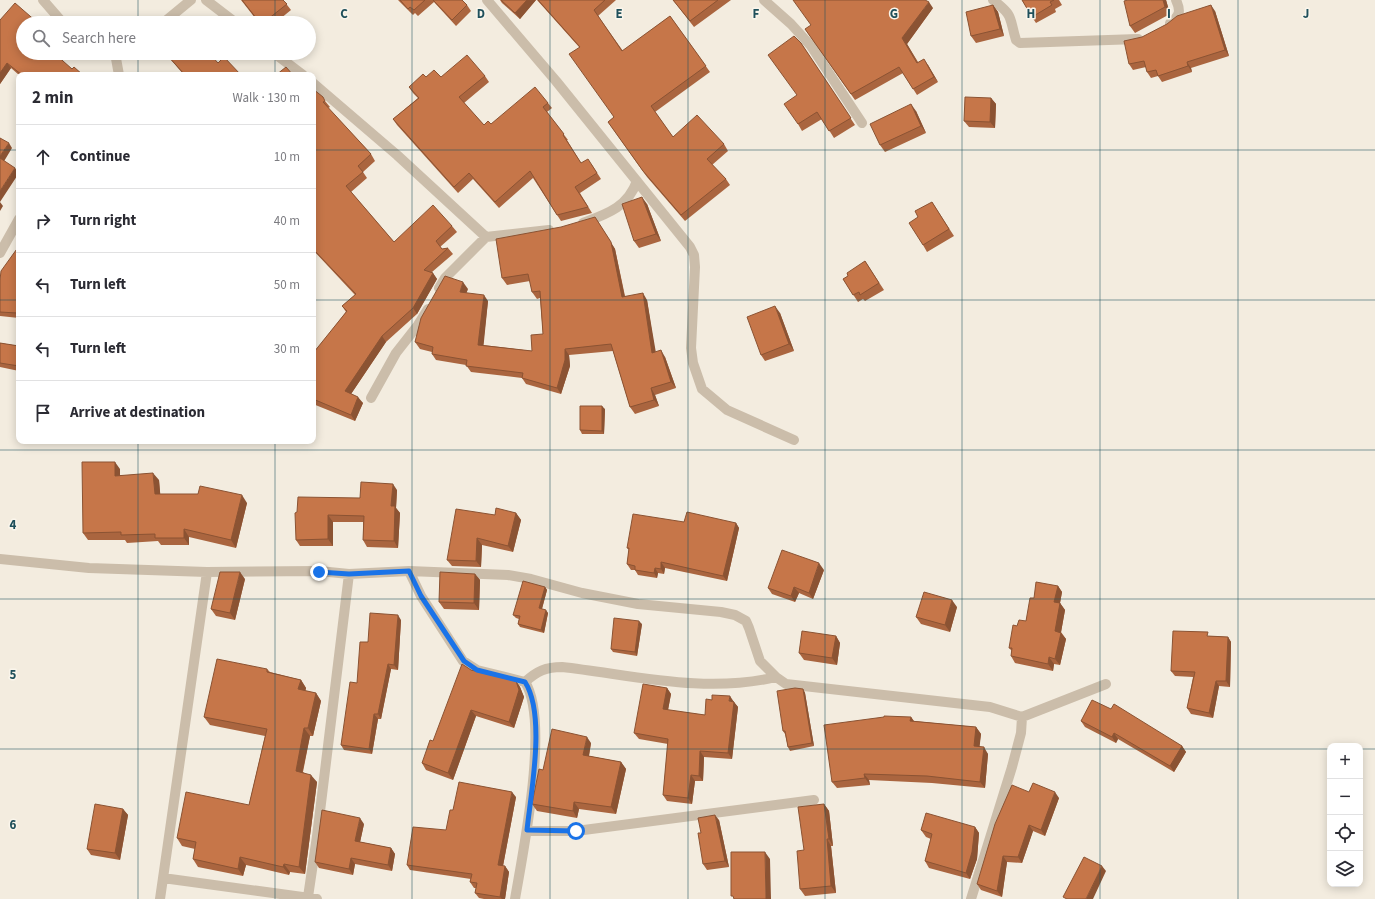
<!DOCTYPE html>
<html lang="en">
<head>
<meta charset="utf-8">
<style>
	:root { --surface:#fff; --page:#f7f7f7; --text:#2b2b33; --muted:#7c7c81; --line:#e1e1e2 }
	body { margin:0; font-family:"Source Sans 3",sans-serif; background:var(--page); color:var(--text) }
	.controls { position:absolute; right:12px; bottom:12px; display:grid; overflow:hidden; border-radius:8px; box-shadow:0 2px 10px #0003 }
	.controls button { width:36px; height:36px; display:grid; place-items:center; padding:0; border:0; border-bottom:1px solid var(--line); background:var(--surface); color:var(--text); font:20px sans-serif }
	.stop { position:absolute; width:12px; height:12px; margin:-9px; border:3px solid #1a73e8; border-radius:50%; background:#fff }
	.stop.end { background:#1a73e8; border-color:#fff; box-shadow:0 1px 4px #0008 }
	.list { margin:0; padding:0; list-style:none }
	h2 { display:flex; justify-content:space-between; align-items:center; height:52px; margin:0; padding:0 16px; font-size:17px }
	h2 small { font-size:13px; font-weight:400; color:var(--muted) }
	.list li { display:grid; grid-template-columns:26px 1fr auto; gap:12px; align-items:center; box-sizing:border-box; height:64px; padding:0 16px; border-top:1px solid var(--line) }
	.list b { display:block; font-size:15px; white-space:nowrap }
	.list em { font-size:13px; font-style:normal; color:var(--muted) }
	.icon { flex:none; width:22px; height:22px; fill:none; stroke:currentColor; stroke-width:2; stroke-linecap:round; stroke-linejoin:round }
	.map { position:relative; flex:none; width:1375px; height:899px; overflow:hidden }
	.search { position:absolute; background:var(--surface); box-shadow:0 2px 10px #0003; left:16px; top:16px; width:300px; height:44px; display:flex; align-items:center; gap:10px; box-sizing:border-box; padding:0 14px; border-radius:22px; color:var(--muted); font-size:15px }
	.panel { position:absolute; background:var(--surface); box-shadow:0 2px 10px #0003; left:16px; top:72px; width:300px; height:372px; border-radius:8px }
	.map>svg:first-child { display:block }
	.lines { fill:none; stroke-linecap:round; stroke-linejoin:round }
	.minor { stroke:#cbbdaa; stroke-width:10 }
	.wall { fill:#aa653f }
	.shaded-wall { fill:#8b5333 }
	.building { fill:#c67649; stroke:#8b5333 }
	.route { stroke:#1a73e8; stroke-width:5 }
	.grid { fill:none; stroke:#1f505b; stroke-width:1; stroke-opacity:0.55 }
	.grid-label { font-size:13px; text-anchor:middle; font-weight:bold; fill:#1f505b; stroke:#faf5eb; stroke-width:3; stroke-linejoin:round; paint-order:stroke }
</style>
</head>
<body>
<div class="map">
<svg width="1375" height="899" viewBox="0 0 1375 899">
	<rect width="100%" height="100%" fill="#f3ecdf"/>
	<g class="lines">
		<path class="minor" d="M 43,0 L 63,23
			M 206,0 L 236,23
			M 487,0 L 556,81 L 690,247 L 694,255 L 695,267 L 691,348 L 693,363 L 702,389 L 727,410 L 794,440
			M 764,0 L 791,24 L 811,46 L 862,123
			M 993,0 C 1014,16 1009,17 1016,40 L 1020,43 L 1138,39
			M 163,23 L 191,0
			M 1170,23 C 1180,16 1181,11 1176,0
			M 115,53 L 119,75
			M 274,53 L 303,75
			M 313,83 L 397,155 L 486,237 L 549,230
			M 583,223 C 607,214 628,207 637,181
			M 0,253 L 19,219
			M 439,288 L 445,278 L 486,237
			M 371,398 L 396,353 L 418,325 L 428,309
			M 0,559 L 89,568 L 207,572 L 319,571 L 349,574 L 409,571 L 508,575 L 531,579 L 582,593 L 638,604 L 721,612 L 735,615 L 746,621 L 749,628 L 760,661 L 776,677 L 786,684 L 990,707 L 1022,717 L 1106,684
			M 409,571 L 421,596 L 463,661 L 477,670 L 525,682 C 550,721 523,852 515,899
			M 525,682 C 537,671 546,667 562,667 C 633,675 705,694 776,677
			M 527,831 L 576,831 L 814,800
			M 163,878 L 317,899
			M 308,897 L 317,836 L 349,574
			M 160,899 L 207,572
			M 971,899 L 1012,767 L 1021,733 L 1022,717"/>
	</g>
	<path class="wall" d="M 241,0 L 284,0 L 284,1 L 291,10 L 275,23 L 259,23 Z
		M 398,0 L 462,0 L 467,5 L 471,11 L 456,26 L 434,2 L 418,16 L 415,13 L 413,15 Z
		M 500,0 L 536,0 L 520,19 L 502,3 Z
		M 537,0 L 616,0 L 598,16 L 623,51 L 670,16 L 710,72 L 655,112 L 673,137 L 724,144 L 728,151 L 712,165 L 726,179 L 730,185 L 685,221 L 647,177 L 608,122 L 614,117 L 579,47 Z
		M 673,0 L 731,0 L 694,27 Z
		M 1022,0 L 1059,0 L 1062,5 L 1055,9 L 1056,12 L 1036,23 L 1032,17 Z
		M 1128,0 L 1166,0 L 1170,14 L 1135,33 L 1130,26 Z
		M 993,5 L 998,12 L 1004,36 L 976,43 L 971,36 Z
		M 933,8 L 907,44 L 918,62 L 928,65 L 938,82 L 917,95 L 903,73 L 855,100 L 805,29 Z
		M 1215,11 L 1229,56 L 1191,68 L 1192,72 L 1162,82 L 1158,76 L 1151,78 L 1147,72 L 1146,67 L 1133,70 L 1129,64 L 1142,37 Z
		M 0,20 L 23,53 L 72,69 L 83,75 L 19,75 L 11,68 L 0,84 Z
		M 801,43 L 855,125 L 834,138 L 822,119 L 802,131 L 798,124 L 797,95 Z
		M 167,55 L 218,63 L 241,75 L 184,75 L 172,61 Z
		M 485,76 L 489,82 L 464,103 L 484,125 L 491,124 L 548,103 L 552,108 L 547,112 L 568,140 L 567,140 L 581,163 L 592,165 L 601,179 L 580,193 L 592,213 L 561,221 L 533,178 L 499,208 L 473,179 L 458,193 L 397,125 L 393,119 L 418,98 L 413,93 L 409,87 L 426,77 L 441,77 Z
		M 313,89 L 325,101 L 330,107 L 328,108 L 371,154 L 375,161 L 363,172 L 367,178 L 351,192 L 394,242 L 452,226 L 457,232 L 440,247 L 442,249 L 448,248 L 453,254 L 432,272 L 437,279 L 417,314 L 386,342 L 351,394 L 363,403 L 355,421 L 313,404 L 313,354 L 346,312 L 342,306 L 355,295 L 313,250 Z
		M 991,98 L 996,104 L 995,128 L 969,127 L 964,121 Z
		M 916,111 L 926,133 L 885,152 L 880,145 Z
		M 932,202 L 954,236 L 927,252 L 923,245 Z
		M 647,204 L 661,241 L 639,248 L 634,241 Z
		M 599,224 L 615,249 L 625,296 L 647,300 L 655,352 L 665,357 L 676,388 L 655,395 L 659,406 L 635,414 L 630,407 L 613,351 L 569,355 L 570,366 L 561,394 L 526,384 L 522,378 L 471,372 L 466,365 L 436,360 L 432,354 L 432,352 L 420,349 L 415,342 L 468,289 L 466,293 L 488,301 L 483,345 L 532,351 L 543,334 L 540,298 L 537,299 L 532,292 L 530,281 L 507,285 L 502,278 Z
		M 19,246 L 19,318 L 0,316 L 0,280 Z
		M 865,261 L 884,290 L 865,301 L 863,299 L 858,302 L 843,279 L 848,276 Z
		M 780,313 L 794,351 L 765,361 L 761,355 Z
		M 0,343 L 19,346 L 19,371 L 0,367 Z
		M 605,409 L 604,434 L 582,434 L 580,430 Z
		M 120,469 L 120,475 L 159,480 L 160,494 L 247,503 L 236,548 L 189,537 L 189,545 L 161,545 L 158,541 L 127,543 L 125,540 L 88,540 L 83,533 Z
		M 397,490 L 396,508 L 400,513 L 398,548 L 367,547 L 363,540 L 363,522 L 333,522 L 333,546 L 300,546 L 296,540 L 297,512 Z
		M 516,513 L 521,520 L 513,552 L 482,545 L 481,567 L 452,566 L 447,560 L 495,515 Z
		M 684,522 L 736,523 L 739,528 L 727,581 L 665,568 L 664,574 L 658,573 L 657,578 L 638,575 L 635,570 L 631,570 L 627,564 L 629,550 L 627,548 Z
		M 824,570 L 813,599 L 799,593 L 795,602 L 772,594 L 768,588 Z
		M 475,574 L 480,580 L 479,610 L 444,609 L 439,602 Z
		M 245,579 L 235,620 L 216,616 L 211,609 Z
		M 1058,586 L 1062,592 L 1060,603 L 1065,610 L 1061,632 L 1066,639 L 1060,665 L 1054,664 L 1053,671 L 1015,663 L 1011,656 L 1012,651 L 1009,648 L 1026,621 L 1034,598 Z
		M 545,587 L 547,590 L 542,609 L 548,613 L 544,633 L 520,627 L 518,624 L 519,619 L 516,618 L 513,615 Z
		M 957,607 L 950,632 L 921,624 L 916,617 Z
		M 401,620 L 398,670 L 391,669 L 381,719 L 378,719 L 372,754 L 344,750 L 341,745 L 357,683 L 368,642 Z
		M 642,624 L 637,656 L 613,652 L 611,649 Z
		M 836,636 L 840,643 L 837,665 L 804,660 L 799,653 Z
		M 1210,636 L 1228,637 L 1231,642 L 1230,687 L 1219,686 L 1213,718 L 1191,714 L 1187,708 L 1193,677 L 1175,676 L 1171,671 Z
		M 267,669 L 270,672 L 301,680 L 306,688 L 305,691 L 316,693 L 321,701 L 313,736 L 310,736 L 303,772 L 317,782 L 305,874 L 290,872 L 289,875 L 246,865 L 243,876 L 198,867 L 193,859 L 195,849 L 182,846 L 177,838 L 249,805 L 265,736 L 210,725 L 204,717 Z
		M 471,670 L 516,681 L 520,687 L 524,697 L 514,728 L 476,716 L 453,780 L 426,770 L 422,763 Z
		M 667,688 L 671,694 L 668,710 L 705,715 L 733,701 L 738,707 L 732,759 L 704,757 L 703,781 L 695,781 L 692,804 L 667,801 L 663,795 L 668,744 L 639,739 L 634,733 Z
		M 803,689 L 805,693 L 814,746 L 790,751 L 788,747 L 785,734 L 783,731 Z
		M 1111,709 L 1182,746 L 1186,752 L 1174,772 L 1118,739 L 1116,743 L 1085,727 L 1081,721 Z
		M 911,717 L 914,721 L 976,727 L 981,734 L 979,747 L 988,754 L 985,788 L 932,783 L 869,780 L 870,785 L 837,788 L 832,782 Z
		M 591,743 L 589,756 L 621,762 L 626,769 L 616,814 L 579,809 L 577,818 L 537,811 L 532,804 L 543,770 Z
		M 1029,792 L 1059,798 L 1045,836 L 1033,831 L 1022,863 L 1007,862 L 1002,897 L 981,890 L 977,884 Z
		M 516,797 L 503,866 L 505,866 L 509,872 L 505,899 L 484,899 L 479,898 L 475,893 L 476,888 L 474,888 L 470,882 L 471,879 L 410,870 L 407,865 L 446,830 L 453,810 Z
		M 824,804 L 829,811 L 833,846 L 831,846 L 836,893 L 805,896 L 800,889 L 804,850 Z
		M 123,809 L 128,815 L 120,860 L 91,855 L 87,849 Z
		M 719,820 L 729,867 L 707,870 L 703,864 L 701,833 Z
		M 364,824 L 360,842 L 391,848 L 395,854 L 392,871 L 355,864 L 353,875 L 319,868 L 315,862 Z
		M 975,827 L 979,833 L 977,859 L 970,879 L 929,868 L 925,861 L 931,839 L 926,837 L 921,830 Z"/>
	<path class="shaded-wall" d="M 527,0 L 536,0 L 520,19 L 515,13 Z
		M 1163,0 L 1166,0 L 1170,14 L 1165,7 Z
		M 929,2 L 933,8 L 907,44 L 921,68 L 902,38 Z
		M 993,5 L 998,12 L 1004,36 L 1000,29 Z
		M 1211,5 L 1215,11 L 1229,56 L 1225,50 Z
		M 924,59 L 928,65 L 938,82 L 934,77 Z
		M 1187,62 L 1191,68 L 1192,72 L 1188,66 Z
		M 7,63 L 11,68 L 0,84 L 0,73 Z
		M 991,98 L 996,104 L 995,128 L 990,122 Z
		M 911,104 L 916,111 L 926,133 L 921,126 Z
		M 9,143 L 12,148 L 3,163 L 0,159 L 0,156 Z
		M 15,168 L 19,173 L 0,202 L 3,206 L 0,211 L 0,191 Z
		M 642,197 L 647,204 L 661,241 L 656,234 Z
		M 595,217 L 615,249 L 626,303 L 622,297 Z
		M 433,273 L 437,279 L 417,314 L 413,308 Z
		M 463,282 L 468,289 L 464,299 L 460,292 Z
		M 643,293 L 647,300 L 657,359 L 652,353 Z
		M 484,295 L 488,301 L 483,351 L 478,345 Z
		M 19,296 L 19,316 L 17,313 Z
		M 775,306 L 780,313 L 794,351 L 789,344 Z
		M 382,336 L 386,342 L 349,397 L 345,391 Z
		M 565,349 L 569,355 L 570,366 L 561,394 L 557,388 Z
		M 661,350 L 665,357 L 676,388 L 671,382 Z
		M 651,388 L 655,395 L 659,406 L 654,400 Z
		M 358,397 L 363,403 L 355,421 L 351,415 Z
		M 602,406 L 605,409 L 604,434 L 602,431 Z
		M 115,462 L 120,469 L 120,483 L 115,476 Z
		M 153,473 L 159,480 L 161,502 L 155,494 Z
		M 393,484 L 397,490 L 396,508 L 400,513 L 398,548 L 394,541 L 391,506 Z
		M 242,495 L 247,503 L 236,548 L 231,540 Z
		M 516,513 L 521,520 L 513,552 L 508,546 Z
		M 328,515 L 333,522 L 333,546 L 328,539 Z
		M 736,523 L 739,528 L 727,581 L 723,576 Z
		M 184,529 L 189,537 L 189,545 L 184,538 Z
		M 477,538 L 482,545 L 481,567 L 476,561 Z
		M 661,562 L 665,568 L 664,574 L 661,569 Z
		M 819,563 L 824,570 L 813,599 L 809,593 Z
		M 655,568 L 658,573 L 657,578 L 654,573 Z
		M 240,572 L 245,579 L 235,620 L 230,613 Z
		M 475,574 L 480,580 L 479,610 L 474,603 Z
		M 1058,586 L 1062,592 L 1060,603 L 1065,610 L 1060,638 L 1055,631 L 1054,602 Z
		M 545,587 L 547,590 L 541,612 L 539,608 Z
		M 794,587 L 799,593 L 795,602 L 791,596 Z
		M 952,600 L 957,607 L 950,632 L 945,625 Z
		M 546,610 L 548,613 L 544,633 L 541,630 Z
		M 398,615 L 401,620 L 398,670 L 394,665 Z
		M 639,621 L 642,624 L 637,656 L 635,652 Z
		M 1061,633 L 1066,639 L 1060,665 L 1055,659 Z
		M 836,636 L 840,643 L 837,665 L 832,658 Z
		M 1228,637 L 1231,642 L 1230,687 L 1226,681 Z
		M 1049,657 L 1054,664 L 1053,671 L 1048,664 Z
		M 388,664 L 391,669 L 381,719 L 378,714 Z
		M 301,680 L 306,688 L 304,697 L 298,689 Z
		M 516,681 L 520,687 L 524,697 L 514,728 L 509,722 Z
		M 1216,681 L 1219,686 L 1213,718 L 1209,713 Z
		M 667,688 L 671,694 L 667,715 L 663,709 Z
		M 803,689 L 805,693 L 814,746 L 812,743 Z
		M 316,693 L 321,701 L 313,736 L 308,728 Z
		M 730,696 L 734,702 L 729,701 Z
		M 734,702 L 738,707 L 732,759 L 728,753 Z
		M 471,710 L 476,716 L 453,780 L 448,773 Z
		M 374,714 L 378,719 L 372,754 L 369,749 Z
		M 911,717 L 915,723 L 910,721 Z
		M 976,727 L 981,734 L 979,752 L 974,746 Z
		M 304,728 L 310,736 L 301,779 L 296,771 Z
		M 1114,733 L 1118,739 L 1116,743 L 1112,737 Z
		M 587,737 L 591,743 L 588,761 L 583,755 Z
		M 1182,746 L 1186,752 L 1174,772 L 1170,766 Z
		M 984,747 L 988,754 L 985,788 L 980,782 Z
		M 700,751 L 704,757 L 703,781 L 699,776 Z
		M 621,762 L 626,769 L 616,814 L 611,807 Z
		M 864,774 L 869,780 L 870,785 L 865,778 Z
		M 311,775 L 317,782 L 305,874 L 299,867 Z
		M 691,775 L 695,781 L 692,804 L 688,798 Z
		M 512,792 L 516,797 L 502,871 L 498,865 Z
		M 1055,792 L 1059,798 L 1045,836 L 1041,830 Z
		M 574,802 L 579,809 L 577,818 L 573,811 Z
		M 824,804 L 829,811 L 833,846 L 829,839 Z
		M 123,809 L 128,815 L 120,860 L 115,853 Z
		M 715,815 L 719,820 L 729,867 L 725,861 Z
		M 360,818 L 364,824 L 359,847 L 355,841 Z
		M 1029,825 L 1033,831 L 1022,863 L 1018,857 Z
		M 975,827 L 979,833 L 977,859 L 970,879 L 966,873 Z
		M 827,839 L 831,846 L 836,893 L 831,886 Z
		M 391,848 L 395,854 L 392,871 L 388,865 Z
		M 765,852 L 770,859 L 771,899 L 766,899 Z
		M 1003,856 L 1007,862 L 1002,897 L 997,891 Z
		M 240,857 L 246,865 L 243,876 L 238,869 Z
		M 351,858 L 355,864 L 353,875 L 349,869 Z
		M 284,864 L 290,872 L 289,875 L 283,867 Z
		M 505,866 L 509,872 L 505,899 L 502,899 L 500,897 Z
		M 1102,866 L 1106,871 L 1093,899 L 1086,899 Z"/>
	<path class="building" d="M 242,0 L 283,0 L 287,4 L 263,23 L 260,23 Z
		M 400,0 L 425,0 L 414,10 L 410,7 L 408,9 Z
		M 433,0 L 462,0 L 467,5 L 452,20 Z
		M 501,0 L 527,0 L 515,13 Z
		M 538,0 L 605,0 L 594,10 L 622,51 L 670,16 L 706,66 L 651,106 L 673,137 L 697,115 L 724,144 L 707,159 L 726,179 L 681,215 L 643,171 L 608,122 L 614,117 L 569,54 L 580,47 Z
		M 673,0 L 718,0 L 690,21 Z
		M 793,0 L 925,0 L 929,2 L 902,38 L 917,63 L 924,59 L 934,77 L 913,89 L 899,67 L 851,94 L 805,29 L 811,25 Z
		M 1022,0 L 1054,0 L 1050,2 L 1052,5 L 1032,17 Z
		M 1128,0 L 1163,0 L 1165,7 L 1130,26 L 1124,1 Z
		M 15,3 L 38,23 L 23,23 L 23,53 L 54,53 L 72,69 L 74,67 L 83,75 L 22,75 L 7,63 L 0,73 L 0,20 Z
		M 993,5 L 1000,29 L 971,36 L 966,12 Z
		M 1211,5 L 1225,50 L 1187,62 L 1188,66 L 1158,76 L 1156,70 L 1147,72 L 1144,61 L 1129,64 L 1124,41 L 1142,37 L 1167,24 L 1177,16 Z
		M 794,36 L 801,43 L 851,118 L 829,131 L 817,112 L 798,124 L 784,104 L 797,95 L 768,55 Z
		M 170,53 L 209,53 L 218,63 L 224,57 L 241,75 L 185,75 L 167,55 Z
		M 467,55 L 485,76 L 459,97 L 484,125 L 488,121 L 491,124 L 535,87 L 548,103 L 543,107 L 564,134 L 563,135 L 581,163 L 588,159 L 597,173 L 575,187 L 588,207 L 557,215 L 530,171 L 495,202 L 469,173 L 454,187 L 393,119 L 419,98 L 409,87 L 423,74 L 426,77 L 434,70 L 441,77 Z
		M 286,67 L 293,75 L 276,75 Z
		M 313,89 L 323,97 L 325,101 L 323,102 L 371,154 L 358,166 L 363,172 L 346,186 L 394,242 L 433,205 L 452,226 L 436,241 L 442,249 L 448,248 L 424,270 L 433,273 L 413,308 L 382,336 L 345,391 L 358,397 L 351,415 L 313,399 L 313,354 L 314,352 L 347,311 L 342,306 L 356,294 L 313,249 Z
		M 965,97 L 991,98 L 990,122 L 964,121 Z
		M 911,104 L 921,126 L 880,145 L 870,124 Z
		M 0,138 L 9,143 L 0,156 Z
		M 0,158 L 15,168 L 0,191 Z
		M 642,197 L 656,234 L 634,241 L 622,204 Z
		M 932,202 L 949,229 L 923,245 L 909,223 L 918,217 L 915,211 Z
		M 595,217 L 611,242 L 622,297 L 643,293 L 652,353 L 661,350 L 671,382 L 651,388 L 654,400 L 630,407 L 611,344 L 565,349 L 565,360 L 557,388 L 522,378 L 523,373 L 466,366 L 467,360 L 432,354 L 433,347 L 415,342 L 421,318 L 445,276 L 463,282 L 460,292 L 484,295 L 478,345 L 532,351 L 531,335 L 543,334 L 540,291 L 532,292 L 528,274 L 502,278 L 496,239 L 561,227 Z
		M 19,246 L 19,296 L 17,313 L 0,312 L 0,280 L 1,271 Z
		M 865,261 L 879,283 L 860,295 L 859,292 L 853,295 L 843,279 L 848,276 L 847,273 Z
		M 775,306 L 789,344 L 761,355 L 747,317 Z
		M 0,343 L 19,346 L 19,366 L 0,363 Z
		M 580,406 L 602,406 L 602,431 L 580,430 Z
		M 82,462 L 115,462 L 115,476 L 153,473 L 155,494 L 198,494 L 200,486 L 242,495 L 231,540 L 184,529 L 184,538 L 155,538 L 155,534 L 121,535 L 121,532 L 83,533 Z
		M 361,482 L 393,484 L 391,506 L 395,506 L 394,541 L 363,540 L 364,516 L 328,515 L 328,539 L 296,540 L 295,513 L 297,512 L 298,497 L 360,498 Z
		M 496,508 L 516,513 L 508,546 L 477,538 L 476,561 L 447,560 L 456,509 L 495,515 Z
		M 687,512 L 736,523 L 723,576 L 661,562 L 661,569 L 655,568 L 654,573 L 635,570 L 635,566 L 627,564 L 629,548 L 627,548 L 633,514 L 684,522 Z
		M 782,550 L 819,563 L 809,593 L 794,587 L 791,596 L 768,588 Z
		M 220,572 L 240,572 L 230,613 L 211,609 Z
		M 440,572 L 475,574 L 474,603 L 439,602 Z
		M 523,581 L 545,587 L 539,608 L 546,610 L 541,630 L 518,624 L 520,616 L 513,615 Z
		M 1036,582 L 1058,586 L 1054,602 L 1060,603 L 1055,631 L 1061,633 L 1055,659 L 1049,657 L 1048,664 L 1011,656 L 1012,648 L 1009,648 L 1013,625 L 1017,626 L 1019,620 L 1026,621 L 1030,598 L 1034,598 Z
		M 924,592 L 952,600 L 945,625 L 916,617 Z
		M 370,613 L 398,615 L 394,665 L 388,664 L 378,714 L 374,714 L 369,749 L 341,745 L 350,682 L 357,683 L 360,642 L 368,642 Z
		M 614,618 L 639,621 L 635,652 L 611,649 Z
		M 802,631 L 836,636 L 832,658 L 799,653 Z
		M 1173,631 L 1208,632 L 1207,636 L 1228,637 L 1226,681 L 1216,681 L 1209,713 L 1187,708 L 1195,672 L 1171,671 Z
		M 217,659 L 267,669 L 267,672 L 301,680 L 298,689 L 316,693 L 308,728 L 304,728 L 296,771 L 311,775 L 299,867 L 284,864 L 283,867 L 240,857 L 238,869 L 193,859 L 196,842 L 177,838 L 186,792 L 249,805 L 267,729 L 204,717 Z
		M 462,664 L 471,670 L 516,681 L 519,690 L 509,722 L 471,710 L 448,773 L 422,763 L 430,740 L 433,741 Z
		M 643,684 L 667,688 L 663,709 L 705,715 L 706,699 L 712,700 L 712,695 L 730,696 L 729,701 L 734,702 L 728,753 L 700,751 L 699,776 L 691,775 L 688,798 L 663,795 L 668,739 L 634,733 Z
		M 795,688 L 803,689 L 812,743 L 788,747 L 785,731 L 783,731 L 777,691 Z
		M 1092,700 L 1111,709 L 1114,704 L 1182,746 L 1170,766 L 1114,733 L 1112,737 L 1081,721 Z
		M 884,716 L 911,717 L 910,721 L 976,727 L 974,746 L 984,747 L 980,782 L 927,776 L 864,774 L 865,778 L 832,782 L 824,725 L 884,717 Z
		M 552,729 L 587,737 L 583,755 L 621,762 L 611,807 L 574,802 L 573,811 L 532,804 L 539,769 L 543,770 Z
		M 459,782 L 512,792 L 498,865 L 505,866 L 500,897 L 475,893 L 477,883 L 470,882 L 472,874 L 407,865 L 413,827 L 446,830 L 450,810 L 453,810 Z
		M 1033,783 L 1055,792 L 1041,830 L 1029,825 L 1018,857 L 1003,856 L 997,891 L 977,884 L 995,824 L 1012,785 L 1029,792 Z
		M 95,804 L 123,809 L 115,853 L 87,849 Z
		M 824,804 L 829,839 L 827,839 L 831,886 L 800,889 L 797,851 L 804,850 L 798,807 Z
		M 322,810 L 360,818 L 355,841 L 391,848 L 388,865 L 351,858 L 349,869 L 315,862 Z
		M 926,813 L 975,827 L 972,852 L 966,873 L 925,861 L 932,834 L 921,830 Z
		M 715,815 L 725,861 L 703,864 L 698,833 L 701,833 L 698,818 Z
		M 731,852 L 765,852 L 766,899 L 734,899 L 733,896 L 731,896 Z
		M 1084,857 L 1102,866 L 1086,899 L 1067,899 L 1063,897 Z"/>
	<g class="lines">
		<path class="route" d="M 319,572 L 349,574 L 409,571 L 421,596 L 464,661 L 477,670 L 525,682 C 546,715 531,792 527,830 L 576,831"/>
	</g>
	<path class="grid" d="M 138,0 L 138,23M 275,0 L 275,23M 412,0 L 412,899M 550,0 L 550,899M 688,0 L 688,899M 825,0 L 825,899M 962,0 L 962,899M 1100,0 L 1100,899M 1238,0 L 1238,899M 138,53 L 138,75M 275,53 L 275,75M 0,150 L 19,150M 313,150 L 1375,150M 0,300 L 19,300M 313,300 L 1375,300M 138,441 L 138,899M 275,441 L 275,899M 0,450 L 1375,450M 0,599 L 1375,599M 0,749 L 1330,749M 1360,749 L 1375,749"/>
	<g class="grid-label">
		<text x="344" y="18">C</text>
		<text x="481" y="18">D</text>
		<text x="619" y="18">E</text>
		<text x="756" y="18">F</text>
		<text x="894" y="18">G</text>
		<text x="1031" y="18">H</text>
		<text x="1169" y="18">I</text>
		<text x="1306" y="18">J</text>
		<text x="13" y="529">4</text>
		<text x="13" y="679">5</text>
		<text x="13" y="829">6</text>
	</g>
</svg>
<div class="controls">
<button>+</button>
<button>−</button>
<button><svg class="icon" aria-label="locate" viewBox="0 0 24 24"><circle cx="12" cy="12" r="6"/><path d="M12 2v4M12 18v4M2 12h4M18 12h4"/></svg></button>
<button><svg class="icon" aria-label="layers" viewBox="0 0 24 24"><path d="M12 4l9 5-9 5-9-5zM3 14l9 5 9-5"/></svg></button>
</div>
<div class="stop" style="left:576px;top:831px"></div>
<div class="stop end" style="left:319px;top:572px"></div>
<div class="search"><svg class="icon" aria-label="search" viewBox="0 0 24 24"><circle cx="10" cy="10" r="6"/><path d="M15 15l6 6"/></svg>Search here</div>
<section class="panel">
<h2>2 min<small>Walk · 130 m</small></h2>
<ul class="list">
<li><svg class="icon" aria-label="ahead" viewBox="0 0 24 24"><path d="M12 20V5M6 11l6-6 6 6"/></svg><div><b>Continue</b></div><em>10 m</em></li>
<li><svg class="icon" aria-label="right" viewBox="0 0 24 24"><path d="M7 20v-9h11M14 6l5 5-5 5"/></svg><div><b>Turn right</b></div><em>40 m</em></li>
<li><svg class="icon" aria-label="left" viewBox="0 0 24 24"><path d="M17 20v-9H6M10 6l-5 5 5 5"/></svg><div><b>Turn left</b></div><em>50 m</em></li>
<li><svg class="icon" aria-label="left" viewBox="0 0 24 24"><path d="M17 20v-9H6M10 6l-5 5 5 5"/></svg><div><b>Turn left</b></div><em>30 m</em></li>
<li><svg class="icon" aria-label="arrive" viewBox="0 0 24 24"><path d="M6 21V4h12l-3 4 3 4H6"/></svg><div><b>Arrive at destination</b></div></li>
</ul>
</section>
</div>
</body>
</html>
